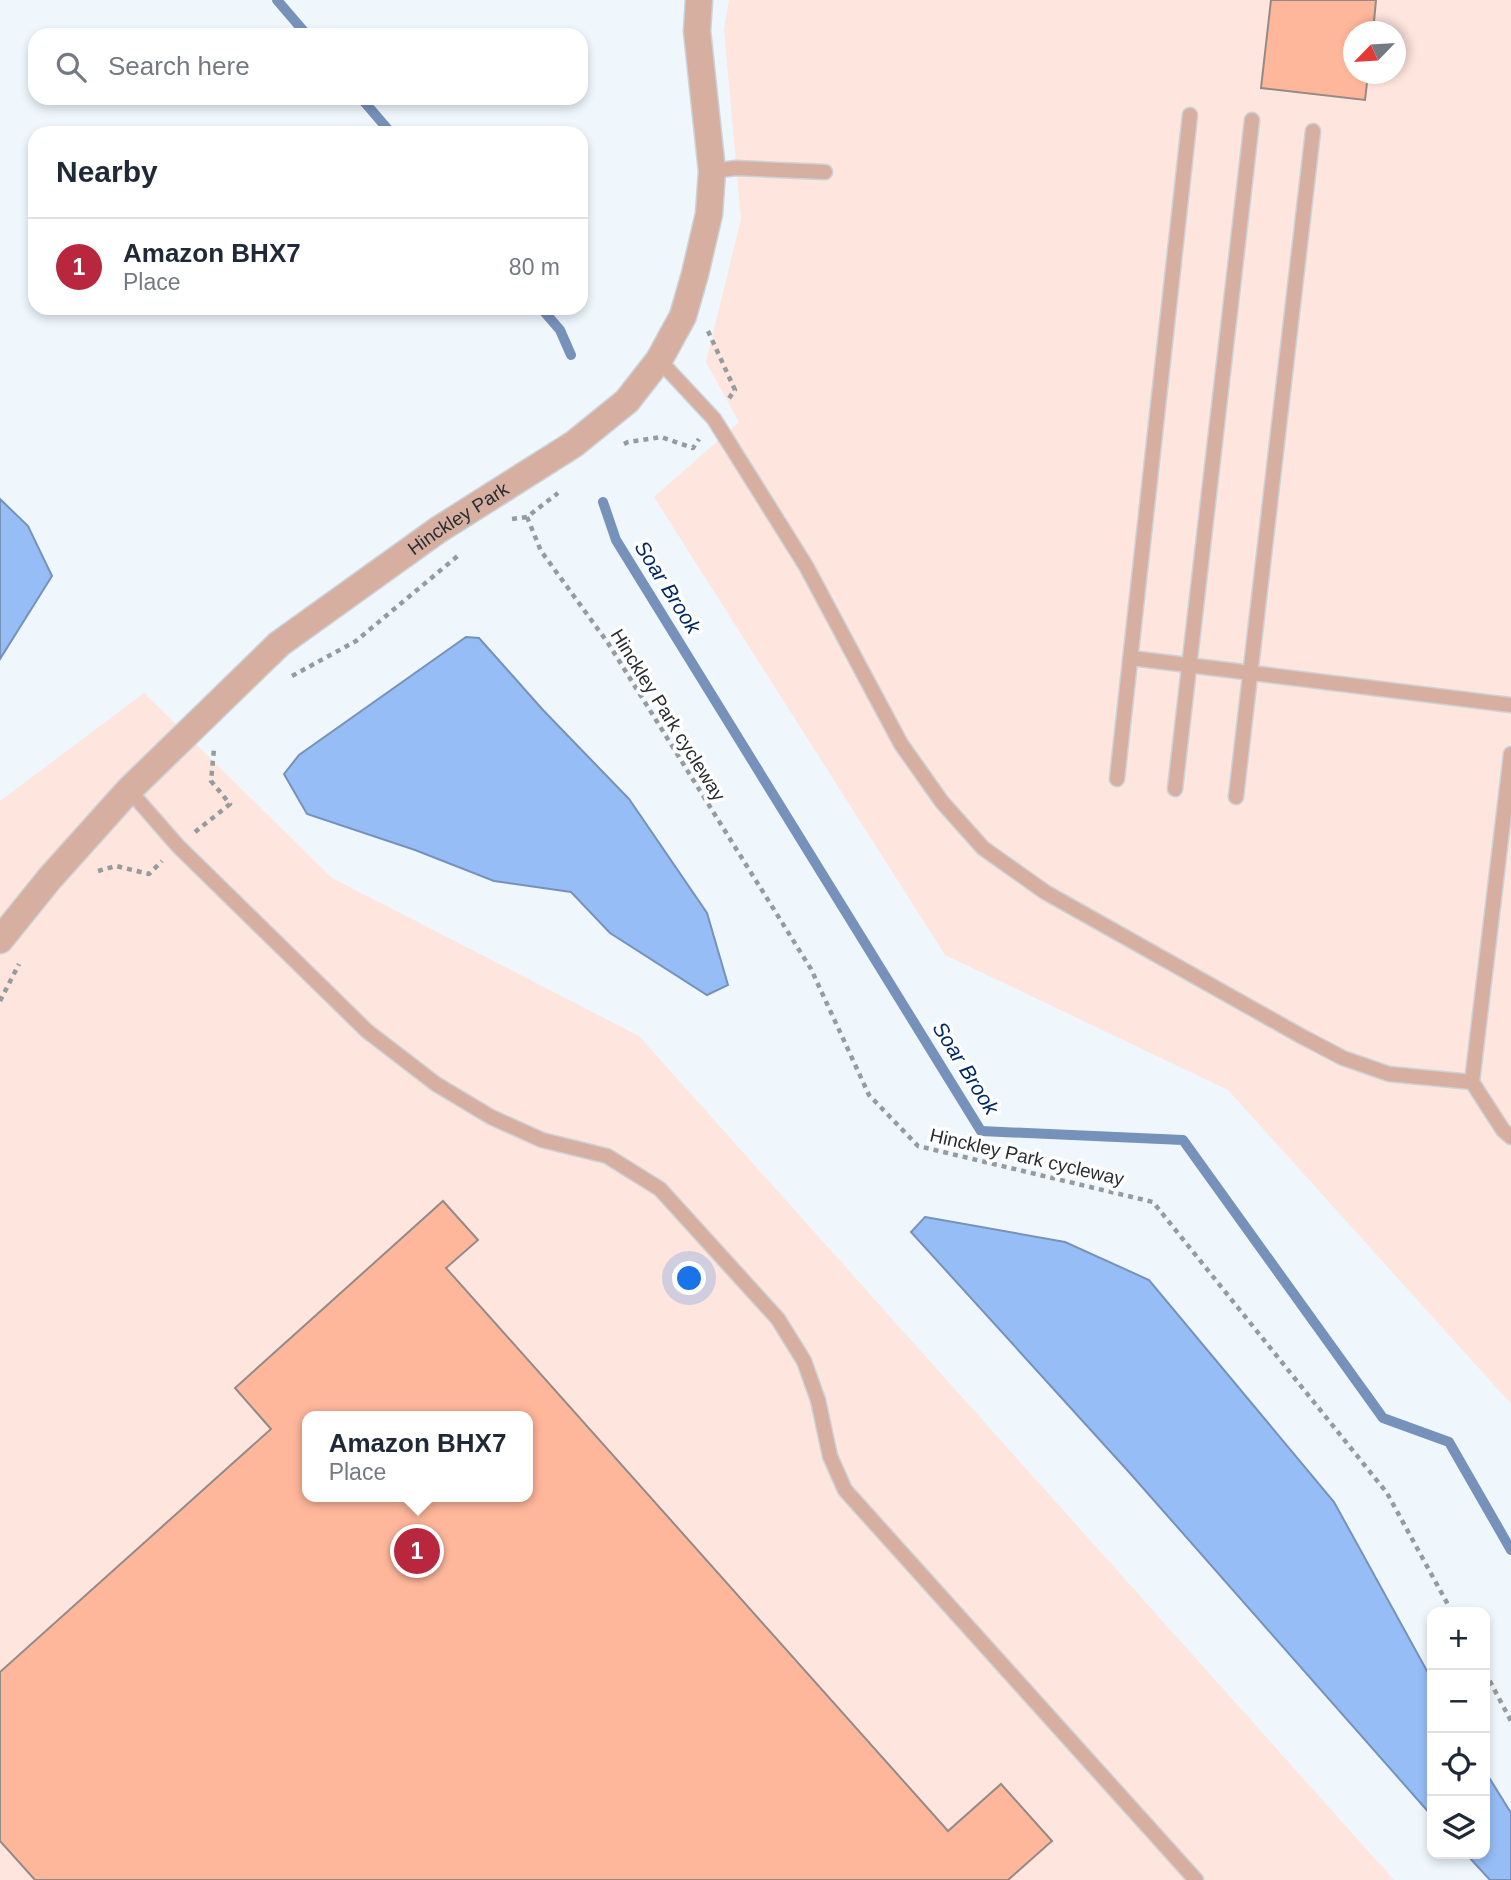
<!DOCTYPE html>
<html lang="en">
<head>
<meta charset="utf-8">
<style>
	:root { --surface:#fff; --page:#f2f2f3; --text:#1f2937; --muted:#747a83; --line:#e0e1e3; --accent:#b8273e }
	body { margin:0; font-family:Helvetica,sans-serif; background:var(--page); color:var(--text) }
	.controls { position:absolute; right:21px; bottom:21px; display:grid; overflow:hidden; border-radius:14px; box-shadow:0 4px 10px #0003 }
	.controls button { width:63px; height:63px; display:grid; place-items:center; padding:0; border:0; border-bottom:2px solid var(--line); background:var(--surface); color:var(--text); font:35px sans-serif }
	.compass { position:absolute; left:1343px; top:21px; width:63px; height:63px; border-radius:50%; background:var(--surface); box-shadow:0 4px 10px #0003; rotate:245deg }
	.you { position:absolute; left:690px; top:1279px; width:24px; height:24px; margin:-18px; border:5px solid #fff; border-radius:50%; background:#1a73e8; box-shadow:0 0 0 10px #1a73e833 }
	.badge { display:grid; place-items:center; width:46px; height:46px; border-radius:50%; background:var(--accent); color:#fff; font-size:23px; font-weight:700 }
	.pin { position:absolute; translate:-50% -50%; border:4px solid #fff; box-shadow:0 2px 7px #0006 }
	.popup { position:absolute; left:302px; top:1411px; width:231px; height:91px; box-sizing:border-box; display:grid; place-content:center; border-radius:14px; background:var(--surface); filter:drop-shadow(0 2px 5px #0005); font-size:23px; white-space:nowrap; color:var(--muted) }
	.popup b { font-size:26px; color:var(--text) }
	.popup::after { content:''; position:absolute; left:50%; top:100%; margin-left:-14px; border:14px solid transparent; border-top-color:var(--surface) }
	.list { margin:0; padding:0; list-style:none }
	h2 { display:flex; justify-content:space-between; align-items:center; height:91px; margin:0; padding:0 28px; font-size:30px }
	h2 small { font-size:23px; font-weight:400; color:var(--muted) }
	.list li { display:grid; grid-template-columns:46px 1fr auto; gap:21px; align-items:center; box-sizing:border-box; height:98px; padding:0 28px; border-top:2px solid var(--line) }
	.list b { display:block; font-size:26px; white-space:nowrap }
	.list p { margin:0; font-size:23px; white-space:nowrap; color:var(--muted) }
	.list em { font-size:23px; font-style:normal; color:var(--muted) }
	.icon { flex:none; width:38px; height:38px; fill:none; stroke:currentColor; stroke-width:2; stroke-linecap:round; stroke-linejoin:round }
	.map { position:relative; flex:none; width:1511px; height:1880px; overflow:hidden }
	.search { position:absolute; background:var(--surface); box-shadow:0 4px 10px #0003; left:28px; top:28px; width:560px; height:77px; display:flex; align-items:center; gap:18px; box-sizing:border-box; padding:0 24px; border-radius:21px; color:var(--muted); font-size:26px }
	.panel { position:absolute; background:var(--surface); box-shadow:0 4px 10px #0003; left:28px; top:126px; width:560px; height:189px; border-radius:21px }
	.map>svg:first-child { display:block }
	.industrial { fill:#fee5dd; fill-rule:evenodd }
	.water { fill:#96bdf6; stroke:#7692bb; stroke-width:2 }
	.lines { fill:none; stroke-linecap:round; stroke-linejoin:round }
	.stream { stroke:#7692bb; stroke-width:10 }
	.building { fill:#ffb79b; stroke:#948a87; stroke-width:2; fill-rule:evenodd }
	.service-casing { stroke:#ccd3d8; stroke-width:17 }
	.minor-casing { stroke:#ccd3d8; stroke-width:29 }
	.path { stroke:#959b9f; stroke-width:4.5; stroke-dasharray:5 5; stroke-linecap:butt }
	.service { stroke:#d7afa1; stroke-width:14 }
	.minor { stroke:#d7afa1; stroke-width:26 }
	.labels { text-anchor:middle; dominant-baseline:central; stroke-width:7; stroke-linejoin:round; paint-order:stroke }
	.street-label { font-size:19px; fill:#2b2e30; stroke:#fff }
	.water-label { font-size:21px; font-style:italic; fill:#002965; stroke:#fff }
</style>
</head>
<body>
<div class="map">
<svg width="1511" height="1880" viewBox="0 0 1511 1880">
	<rect width="100%" height="100%" fill="#eff7fd"/>
	<path class="industrial" d="M 729,0 L 1511,0 L 1511,1404 L 1228,1090 L 945,955 L 654,497 L 739,422 L 706,362 L 741,219 L 724,29 ZM 1354,32 L 1396,32 L 1396,74 L 1354,74 Z
		M 144,693 L 332,878 L 639,1036 L 1394,1880 L 0,1880 L 0,801 ZM 307,1416 L 527,1416 L 527,1497 L 307,1497 Z"/>
	<path class="water" d="M 0,499 L 28,526 L 52,576 L 0,659 Z
		M 466,637 L 479,638 L 543,710 L 629,799 L 707,913 L 728,985 L 707,995 L 610,933 L 571,892 L 494,881 L 415,850 L 307,814 L 284,774 L 299,755 Z
		M 925,1217 L 1065,1242 L 1149,1280 L 1334,1502 L 1432,1680 L 1432,1816 L 1128,1471 L 911,1232 Z
		M 1485,1771 L 1511,1813 L 1511,1880 L 1490,1880 L 1466,1854 L 1485,1854 Z"/>
	<g class="lines">
		<path class="stream" d="M 277,0 L 307,35
			M 361,98 L 391,133
			M 541,308 L 560,330 L 571,355
			M 603,502 L 616,540 L 981,1131 L 1183,1140 L 1383,1418 L 1449,1442 L 1511,1550"/>
	</g>
	<path class="building" d="M 1271,0 L 1376,0 L 1373,32 L 1354,32 L 1354,74 L 1368,74 L 1365,100 L 1261,88 Z
		M 443,1201 L 478,1240 L 446,1268 L 948,1831 L 1001,1784 L 1052,1841 L 1008,1880 L 35,1880 L 0,1841 L 0,1672 L 271,1429 L 235,1388 ZM 307,1416 L 527,1416 L 527,1497 L 307,1497 Z"/>
	<g class="lines">
		<defs>
			<path id="service" d="M 712,171 L 736,168 L 825,172
				M 659,360 L 714,419 L 806,566 L 901,744 L 942,802 L 983,848 L 1045,892 L 1301,1036 L 1343,1058 L 1389,1074 L 1472,1082 L 1511,754
				M 1131,658 L 1511,705
				M 1117,779 L 1190,115
				M 1175,789 L 1252,120
				M 129,790 L 178,846 L 367,1031 L 436,1084 L 491,1117 L 542,1140 L 607,1156 L 660,1189 L 778,1319 L 804,1361 L 818,1400 L 830,1456 L 845,1490 L 1196,1880
				M 1236,797 L 1313,131
				M 1472,1082 L 1503,1130 L 1511,1137"/>
			<g id="minor">
				<path id="s1" d="M 0,940 L 50,878 L 129,790 L 279,644 L 438,530 L 574,444 L 627,401 L 659,360 L 683,316 L 695,274 L 709,214 L 712,171 L 697,31 L 699,0"/>
			</g>
		</defs>
		<use href="#service" class="service-casing"/>
		<use href="#minor" class="minor-casing"/>
		<path class="path" d="M 708,331 L 735,390 L 727,401
			M 624,444 L 628,442 L 661,437 L 693,448 L 699,439
			M 527,517 L 541,551 L 608,643 L 811,969 L 869,1095 L 918,1146 L 1153,1202 L 1387,1493 L 1452,1612
			M 512,519 L 527,517 L 558,493
			M 292,676 L 356,641 L 460,554
			M 195,832 L 230,804 L 211,781 L 214,749
			M 98,871 L 116,866 L 149,874 L 162,861
			M 0,1001 L 19,964
			M 1485,1672 L 1511,1721"/>
		<use href="#service" class="service"/>
		<use href="#minor" class="minor"/>
	</g>
	<g class="labels">
		<g class="street-label">
			<text stroke="none"><textPath href="#s1" startOffset="626">Hinckley Park</textPath></text>
			<text transform="translate(668 715) rotate(58)">Hinckley Park cycleway</text>
			<text transform="translate(1027 1157) rotate(13)">Hinckley Park cycleway</text>
		</g>
		<g class="water-label">
			<text transform="translate(668 587) rotate(58)">Soar Brook</text>
			<text transform="translate(966 1068) rotate(58)">Soar Brook</text>
		</g>
	</g>
</svg>
<div class="controls">
<button>+</button>
<button>−</button>
<button><svg class="icon" aria-label="locate" viewBox="0 0 24 24"><circle cx="12" cy="12" r="6"/><path d="M12 2v4M12 18v4M2 12h4M18 12h4"/></svg></button>
<button><svg class="icon" aria-label="layers" viewBox="0 0 24 24"><path d="M12 4l9 5-9 5-9-5zM3 14l9 5 9-5"/></svg></button>
</div>
<svg class="compass" viewBox="-18 -18 36 36"><path d="M0-13l5 13h-10z" fill="#e53935"/><path d="M0 13l5-13h-10z" fill="#747a83"/></svg>
<div class="you"></div>
<div class="pin badge" style="left:417px;top:1551px">1</div>
<div class="popup"><b>Amazon BHX7</b>Place</div>
<div class="search"><svg class="icon" aria-label="search" viewBox="0 0 24 24"><circle cx="10" cy="10" r="6"/><path d="M15 15l6 6"/></svg>Search here</div>
<section class="panel">
<h2>Nearby<small></small></h2>
<ul class="list">
<li><span class="badge">1</span><div><b>Amazon BHX7</b><p>Place</p></div><em>80 m</em></li>
</ul>
</section>
</div>
</body>
</html>
